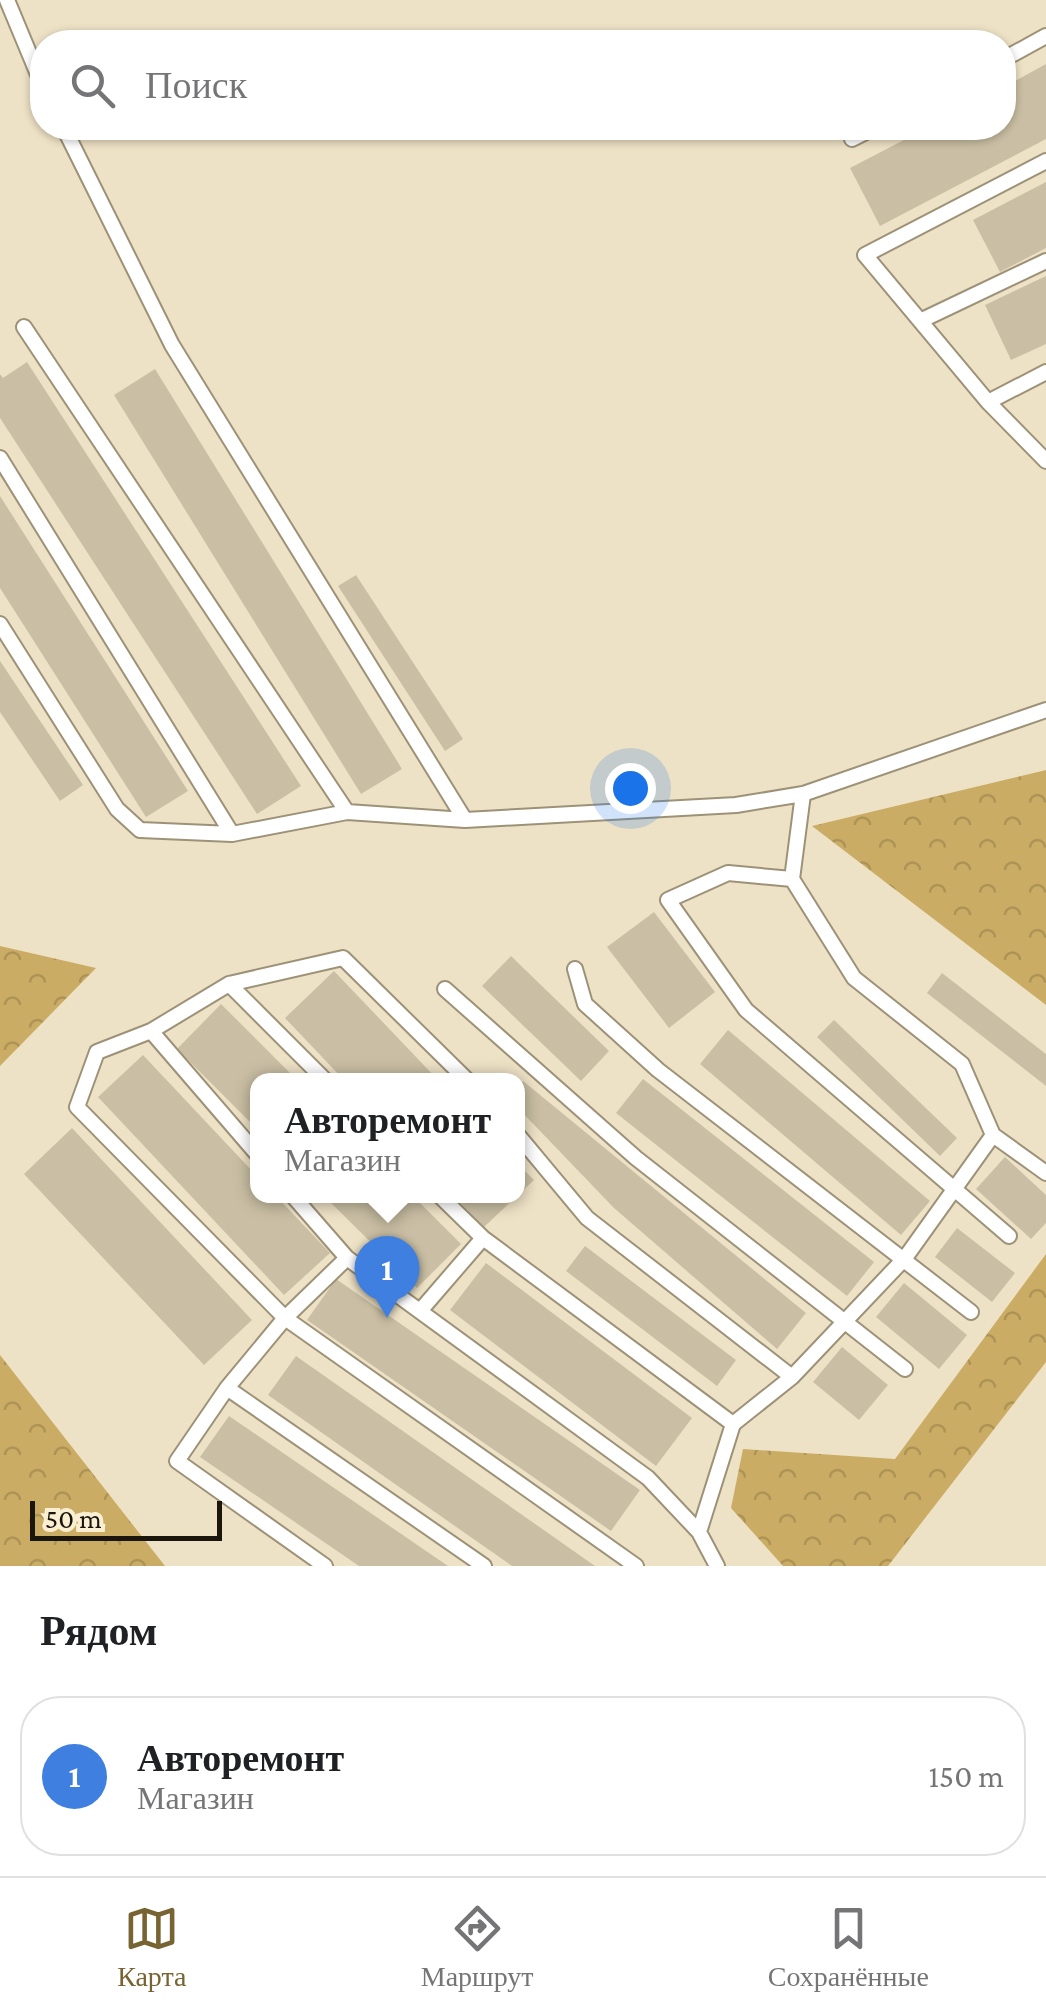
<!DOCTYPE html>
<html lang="ru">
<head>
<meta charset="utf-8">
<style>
	:root { --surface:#fff; --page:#f2f2f2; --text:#202124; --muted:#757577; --line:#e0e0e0; --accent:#786433 }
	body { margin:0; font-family:"Crimson Pro",serif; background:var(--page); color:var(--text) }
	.scale { position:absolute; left:30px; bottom:25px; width:192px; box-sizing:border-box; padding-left:10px; border:5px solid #1b160d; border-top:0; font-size:28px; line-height:35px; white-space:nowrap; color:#1b160d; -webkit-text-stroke:8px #fbefd3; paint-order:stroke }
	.you { position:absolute; left:630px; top:788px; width:35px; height:35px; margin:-25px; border:8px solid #fff; border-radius:50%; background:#1a73e8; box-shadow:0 0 0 15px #1a73e833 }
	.badge { display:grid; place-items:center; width:65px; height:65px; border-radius:50%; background:var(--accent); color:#fff; font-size:32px; font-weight:700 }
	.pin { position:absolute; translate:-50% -82px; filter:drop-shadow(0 2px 5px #0008) }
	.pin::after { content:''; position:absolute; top:52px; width:35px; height:30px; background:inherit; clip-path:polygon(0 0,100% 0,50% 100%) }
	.popup { position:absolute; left:250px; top:1073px; width:275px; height:130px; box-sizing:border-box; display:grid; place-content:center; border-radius:20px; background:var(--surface); filter:drop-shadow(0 2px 8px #0005); font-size:32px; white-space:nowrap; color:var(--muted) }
	.popup b { font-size:38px; color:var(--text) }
	.popup::after { content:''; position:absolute; left:50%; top:100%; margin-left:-20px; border:20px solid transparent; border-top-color:var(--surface) }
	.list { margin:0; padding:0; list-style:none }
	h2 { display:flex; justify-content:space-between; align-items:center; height:130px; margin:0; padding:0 40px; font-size:42px }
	h2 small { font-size:32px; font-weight:400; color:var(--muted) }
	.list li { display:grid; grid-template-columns:65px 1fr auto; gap:30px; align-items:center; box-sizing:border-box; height:160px; margin:0 20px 20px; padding:0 20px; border:2px solid var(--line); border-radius:40px }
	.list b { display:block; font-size:38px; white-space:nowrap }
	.list p { margin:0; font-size:32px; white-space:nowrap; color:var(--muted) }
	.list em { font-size:32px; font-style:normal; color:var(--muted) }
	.icon { flex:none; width:55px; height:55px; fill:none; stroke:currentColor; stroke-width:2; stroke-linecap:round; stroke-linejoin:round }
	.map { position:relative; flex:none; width:1046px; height:1566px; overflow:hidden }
	.search { position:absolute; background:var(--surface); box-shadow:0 2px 8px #0004; left:30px; right:30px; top:30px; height:110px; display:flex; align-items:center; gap:25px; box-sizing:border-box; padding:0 35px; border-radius:40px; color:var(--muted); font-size:38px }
	.sheet { height:310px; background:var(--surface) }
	nav { display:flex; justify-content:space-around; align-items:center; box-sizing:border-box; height:140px; border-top:2px solid var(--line); background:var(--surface); font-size:28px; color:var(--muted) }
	nav a { display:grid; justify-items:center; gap:5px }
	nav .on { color:var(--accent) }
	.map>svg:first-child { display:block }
	.forest { fill:url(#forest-crowns) }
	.building { fill:#cabfa4 }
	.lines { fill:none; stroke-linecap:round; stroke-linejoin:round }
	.service-casing { stroke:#9d9278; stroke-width:18 }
	.service { stroke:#fff; stroke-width:14 }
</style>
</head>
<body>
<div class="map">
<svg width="1046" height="1566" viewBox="0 0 1046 1566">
	<defs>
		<pattern id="forest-crowns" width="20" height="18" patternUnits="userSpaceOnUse" patternTransform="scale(2.5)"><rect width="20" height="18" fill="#caac64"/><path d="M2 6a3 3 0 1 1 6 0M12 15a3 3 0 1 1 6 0" fill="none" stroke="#ad9356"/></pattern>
	</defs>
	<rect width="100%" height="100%" fill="#eee2c6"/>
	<path class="forest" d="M 1046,770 L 1046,1005 L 812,826 Z
		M 0,946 L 96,968 L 0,1066 Z
		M 1046,1254 L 1046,1362 L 888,1566 L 783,1566 L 731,1508 L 743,1449 L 895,1459 Z
		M 0,1355 L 165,1566 L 0,1566 Z"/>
	<path class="building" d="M 1046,64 L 1046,139 L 880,226 L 850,168 L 927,128 L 1004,128 L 1004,87 Z
		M 1046,182 L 1046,248 L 1000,272 L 973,220 Z
		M 1046,276 L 1046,344 L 1011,360 L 985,305 Z
		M 27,362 L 301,786 L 257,814 L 0,418 L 0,374 L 3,378 Z
		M 155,369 L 402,769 L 361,794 L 114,395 Z
		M 0,496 L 188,791 L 146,817 L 0,588 Z
		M 356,575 L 463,739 L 445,751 L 338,586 Z
		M 0,661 L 83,785 L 60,801 L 0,712 Z
		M 654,912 L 715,992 L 669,1028 L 607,947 Z
		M 511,956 L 609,1051 L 581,1081 L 482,986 Z
		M 334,971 L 438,1080 L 344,1080 L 285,1018 Z
		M 942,973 L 1046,1054 L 1046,1086 L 927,993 Z
		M 221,1004 L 297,1080 L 257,1080 L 257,1129 L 177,1049 Z
		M 834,1020 L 957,1138 L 940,1156 L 817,1037 Z
		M 728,1030 L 930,1201 L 901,1235 L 700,1064 Z
		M 143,1055 L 257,1176 L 257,1196 L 276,1196 L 330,1253 L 284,1295 L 98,1097 Z
		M 643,1079 L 874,1262 L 847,1296 L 616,1113 Z
		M 523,1081 L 806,1313 L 777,1349 L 614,1208 L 517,1107 L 517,1089 Z
		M 72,1128 L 252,1320 L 204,1365 L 24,1174 Z
		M 1005,1157 L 1046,1195 L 1046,1223 L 1031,1239 L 976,1189 Z
		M 517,1163 L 534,1180 L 484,1227 L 454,1196 L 517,1196 Z
		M 324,1196 L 413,1196 L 461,1244 L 417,1288 Z
		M 957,1228 L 1015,1273 L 992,1302 L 935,1257 Z
		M 585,1246 L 736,1360 L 717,1386 L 566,1271 Z
		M 486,1263 L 692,1418 L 656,1466 L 450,1310 Z
		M 336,1279 L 640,1490 L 611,1531 L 307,1320 Z
		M 904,1283 L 967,1335 L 939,1369 L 876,1317 Z
		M 842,1347 L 888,1385 L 859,1420 L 813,1382 Z
		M 296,1356 L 595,1566 L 512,1566 L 268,1395 Z
		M 229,1416 L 448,1566 L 359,1566 L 200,1457 Z"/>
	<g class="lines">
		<defs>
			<path id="service" d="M 7,0 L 42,84
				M 1004,59 L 1046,36
				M 64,128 L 172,345 L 465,820
				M 852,139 L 874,128
				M 1046,161 L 865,255 L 988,402 L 1046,461
				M 920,321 L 1046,261
				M 24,327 L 347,812
				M 988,402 L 1046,372
				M 0,458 L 232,834
				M 0,624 L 117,809 L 140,830 L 232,834 L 347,812 L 465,820 L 736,805 L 803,794 L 1046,710
				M 792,879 L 728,873 L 668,900 L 746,1010 L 1009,1236
				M 575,969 L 585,1004 L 658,1070 L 971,1312
				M 229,984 L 343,958 L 467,1080
				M 445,989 L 636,1158 L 905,1369
				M 151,1031 L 229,984 L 325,1080
				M 517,1134 L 587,1218 L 792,1377
				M 993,1135 L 1046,1173
				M 257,1154 L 151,1031 L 97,1052 L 77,1107 L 285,1318 L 347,1258
				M 293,1196 L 347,1258 L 648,1478 L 699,1532 L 717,1566
				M 440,1196 L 483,1238 L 733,1424
				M 420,1311 L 483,1238
				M 227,1388 L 177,1461 L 325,1566
				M 699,1532 L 733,1424 L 792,1377 L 905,1258 L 993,1135 L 962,1064 L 854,978 L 792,879 L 803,794
				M 484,1566 L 227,1388 L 285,1318 L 636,1566"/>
		</defs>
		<use href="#service" class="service-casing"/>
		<use href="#service" class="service"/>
	</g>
</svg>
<div class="scale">50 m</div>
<div class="you"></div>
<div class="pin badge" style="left:387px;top:1318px;background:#3f7fe0">1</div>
<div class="popup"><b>Авторемонт</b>Магазин</div>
<div class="search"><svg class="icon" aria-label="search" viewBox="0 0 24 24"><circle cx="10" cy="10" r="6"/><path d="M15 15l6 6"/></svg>Поиск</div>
</div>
<section class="sheet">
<h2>Рядом<small></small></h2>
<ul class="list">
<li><span class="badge" style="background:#3f7fe0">1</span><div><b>Авторемонт</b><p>Магазин</p></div><em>150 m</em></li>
</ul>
</section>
<nav>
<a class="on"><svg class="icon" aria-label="map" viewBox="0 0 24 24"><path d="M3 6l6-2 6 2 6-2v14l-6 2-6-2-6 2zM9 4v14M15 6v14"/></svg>Карта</a>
<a><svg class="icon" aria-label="directions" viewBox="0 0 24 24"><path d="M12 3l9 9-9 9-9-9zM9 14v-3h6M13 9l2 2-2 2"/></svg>Маршрут</a>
<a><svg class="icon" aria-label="saved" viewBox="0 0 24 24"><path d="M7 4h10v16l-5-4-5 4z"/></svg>Сохранённые</a>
</nav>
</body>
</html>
